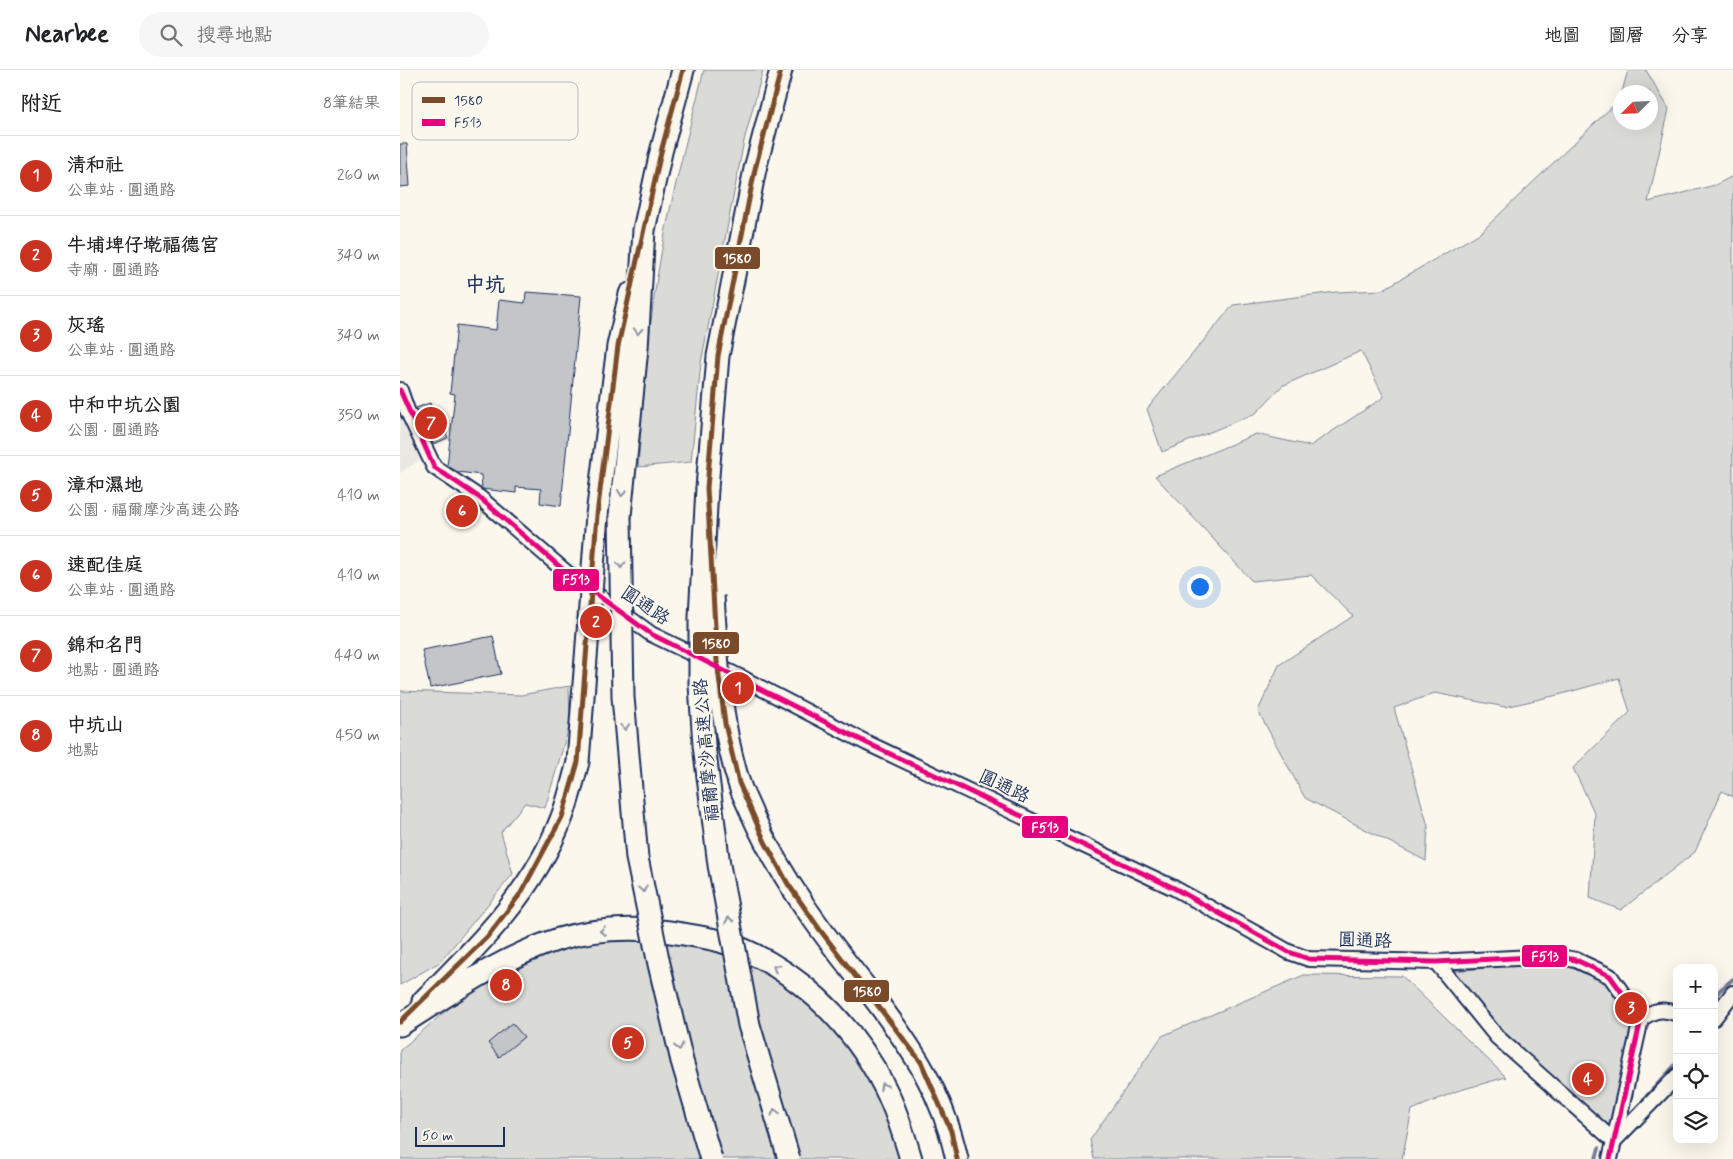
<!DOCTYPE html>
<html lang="zh-TW">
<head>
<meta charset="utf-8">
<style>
	:root { --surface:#fff; --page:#f6f6f6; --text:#202124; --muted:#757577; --line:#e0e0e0; --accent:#c8321e }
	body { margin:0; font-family:Mynerve,"LXGW WenKai TC",sans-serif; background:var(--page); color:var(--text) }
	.controls { position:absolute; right:15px; bottom:15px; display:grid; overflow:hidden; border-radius:10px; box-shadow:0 5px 20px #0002 }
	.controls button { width:45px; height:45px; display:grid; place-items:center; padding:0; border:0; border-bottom:1px solid var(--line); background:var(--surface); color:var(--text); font:25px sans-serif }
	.compass { position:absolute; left:1213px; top:15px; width:45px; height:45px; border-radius:50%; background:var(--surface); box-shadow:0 5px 20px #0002; rotate:246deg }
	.scale { position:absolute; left:15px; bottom:12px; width:90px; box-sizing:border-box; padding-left:5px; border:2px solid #1b2f5e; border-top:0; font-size:14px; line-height:18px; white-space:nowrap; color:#1b2f5e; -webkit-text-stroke:4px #fbf7ec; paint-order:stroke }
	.you { position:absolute; left:799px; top:516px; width:18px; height:18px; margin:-12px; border:4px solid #fff; border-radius:50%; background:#1a73e8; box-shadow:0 0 0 8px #1a73e833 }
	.badge { display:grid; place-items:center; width:32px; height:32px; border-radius:50%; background:var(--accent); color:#fff; font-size:16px; font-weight:700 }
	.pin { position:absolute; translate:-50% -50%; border:2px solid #fff; box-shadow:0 1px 5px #0006 }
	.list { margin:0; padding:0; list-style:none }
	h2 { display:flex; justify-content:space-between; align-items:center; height:65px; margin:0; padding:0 20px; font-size:21px }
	h2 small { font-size:16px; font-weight:400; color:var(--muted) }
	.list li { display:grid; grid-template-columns:32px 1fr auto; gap:15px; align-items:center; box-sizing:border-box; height:80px; padding:0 20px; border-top:1px solid var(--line) }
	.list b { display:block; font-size:19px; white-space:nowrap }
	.list p { margin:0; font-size:16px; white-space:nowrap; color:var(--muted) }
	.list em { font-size:16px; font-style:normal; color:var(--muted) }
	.icon { flex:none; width:28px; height:28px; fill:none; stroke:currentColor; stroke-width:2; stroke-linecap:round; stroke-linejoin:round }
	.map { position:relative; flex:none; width:1333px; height:1089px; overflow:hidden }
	header { display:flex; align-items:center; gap:30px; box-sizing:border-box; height:70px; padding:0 25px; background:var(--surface); border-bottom:1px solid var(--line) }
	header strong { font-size:24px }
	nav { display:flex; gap:28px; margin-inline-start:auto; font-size:18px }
	.search { width:350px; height:45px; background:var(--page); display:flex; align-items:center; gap:12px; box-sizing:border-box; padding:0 18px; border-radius:28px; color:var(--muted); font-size:19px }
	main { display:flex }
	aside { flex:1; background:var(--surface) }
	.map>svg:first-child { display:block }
	.built { fill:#eae8e2 }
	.green { fill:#dadad7; stroke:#7a849a }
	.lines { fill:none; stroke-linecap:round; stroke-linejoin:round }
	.stream { stroke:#747e96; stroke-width:4 }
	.building { fill:#c3c5c9; stroke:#1b2f5e }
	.minor-casing { stroke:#1b2f5e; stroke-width:18 }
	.highway-casing { stroke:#1b2f5e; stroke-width:25 }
	.minor { stroke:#fbf7ec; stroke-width:14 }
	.highway { stroke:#fbf7ec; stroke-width:21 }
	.highway-bridge-casing { stroke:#1b2f5e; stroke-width:25; stroke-linecap:butt }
	.highway-bridge { stroke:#fbf7ec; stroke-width:21 }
	.bus-1-casing { stroke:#fbf7ec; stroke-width:9 }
	.bus-2-casing { stroke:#fbf7ec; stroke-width:9 }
	.bus-1 { stroke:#7a4b2a; stroke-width:5 }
	.bus-2 { stroke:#e5007d; stroke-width:5 }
	.oneway { stroke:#8b93a5 }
	.labels { text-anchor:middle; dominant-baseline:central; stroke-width:4; stroke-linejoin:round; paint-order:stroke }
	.street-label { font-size:18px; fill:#1b2f5e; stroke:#fbf7ec }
	.quarter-label { font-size:20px; font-weight:bold; fill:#1b2f5e; stroke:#fbf7ec }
	.key { fill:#fbf7ec; stroke:#b8bbc1; stroke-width:1 }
	.key-label { font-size:14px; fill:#1b2f5e }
	.line-badge { stroke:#fbf7ec; stroke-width:2 }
	.badge-label { font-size:14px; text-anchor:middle; font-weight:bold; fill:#fff }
</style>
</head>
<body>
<header>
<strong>Nearbee</strong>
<div class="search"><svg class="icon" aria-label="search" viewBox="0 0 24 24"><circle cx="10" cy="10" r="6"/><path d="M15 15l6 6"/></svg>搜尋地點</div>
<nav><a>地圖</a><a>圖層</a><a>分享</a></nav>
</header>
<main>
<aside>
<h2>附近<small>8筆結果</small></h2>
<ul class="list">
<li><span class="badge">1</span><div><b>清和社</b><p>公車站 · 圓通路</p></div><em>260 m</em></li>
<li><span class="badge">2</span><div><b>牛埔埤仔墘福德宮</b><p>寺廟 · 圓通路</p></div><em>340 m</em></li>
<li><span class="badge">3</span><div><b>灰瑤</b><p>公車站 · 圓通路</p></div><em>340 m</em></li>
<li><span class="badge">4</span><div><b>中和中坑公園</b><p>公園 · 圓通路</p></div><em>350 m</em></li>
<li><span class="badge">5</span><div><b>漳和濕地</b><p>公園 · 福爾摩沙高速公路</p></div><em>410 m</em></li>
<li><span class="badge">6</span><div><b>速配佳庭</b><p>公車站 · 圓通路</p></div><em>410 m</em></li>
<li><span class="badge">7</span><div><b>錦和名門</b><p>地點 · 圓通路</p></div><em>440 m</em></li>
<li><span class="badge">8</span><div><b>中坑山</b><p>地點</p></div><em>450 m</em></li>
</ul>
</aside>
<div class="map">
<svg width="1333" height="1089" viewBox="0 0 1333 1089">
	<rect width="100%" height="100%" fill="#fbf7ec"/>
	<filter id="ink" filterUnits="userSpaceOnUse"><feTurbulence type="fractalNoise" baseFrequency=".02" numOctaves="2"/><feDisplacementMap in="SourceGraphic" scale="10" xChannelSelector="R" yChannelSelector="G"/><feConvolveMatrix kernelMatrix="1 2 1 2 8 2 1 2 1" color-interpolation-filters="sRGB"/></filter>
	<g filter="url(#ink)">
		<path class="built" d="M 0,345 L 20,390 L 0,403 Z"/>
		<path class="green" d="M 304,0 L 363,0 L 344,71 L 301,293 L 291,392 L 238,397 C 243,334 247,270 257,208 C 268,138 287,69 304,0 Z
			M 1228,0 L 1246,0 L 1269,39 L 1248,132 L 1315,115 L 1333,106 L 1333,727 L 1322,721 L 1295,782 L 1221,840 L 1190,828 L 1195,744 L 1173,698 L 1230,642 L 1219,608 L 1162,624 L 1105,637 L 1035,623 L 994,638 L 1028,756 L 1026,791 L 905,728 L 858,641 L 879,595 L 953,546 L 911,505 L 852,511 L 755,406 L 856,364 L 910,376 L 984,327 L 961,281 L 882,316 L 856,343 L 762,382 L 747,339 L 833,235 L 936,222 L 982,220 L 1080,163 L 1220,29 L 1220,52 L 1250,52 L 1250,22 L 1222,22 Z
			M 169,616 L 170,654 L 145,738 L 125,733 L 101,762 L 113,804 L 40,892 L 0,915 L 0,621 L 121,625 Z
			M 240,866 L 342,886 L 405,926 L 465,995 L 486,1040 L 502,1089 L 0,1089 L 0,980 L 54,934 L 102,904 L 156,879 L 195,869 Z
			M 1154,892 L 1198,907 L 1237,933 L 1209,1057 L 1104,962 L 1053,901 Z
			M 904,905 L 1002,906 L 1106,1007 L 1057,1021 L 1012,1040 L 1002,1089 L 694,1089 L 690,1070 L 762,966 Z"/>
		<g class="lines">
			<path class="stream" d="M 1314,930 L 1319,921 L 1333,909
				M 1243,1030 L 1277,993
				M 1196,1089 L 1199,1078"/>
		</g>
		<path class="building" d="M 0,74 L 7,74 L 10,116 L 0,117 Z
			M 126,222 L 181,226 L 161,436 L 140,433 L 141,419 L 116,417 L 116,423 L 82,419 L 81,405 L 58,402 L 47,396 L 55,324 L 50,323 L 57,255 L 96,260 L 99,230 L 125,233 Z
			M 30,333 L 35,347 L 39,346 L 48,368 L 33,374 L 16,338 Z
			M 93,566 L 101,604 L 30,618 L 22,580 Z
			M 112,953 L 124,967 L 99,987 L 88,973 Z"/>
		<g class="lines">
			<defs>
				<path id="minor" d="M 0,320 L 7,340 L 34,397 L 80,428 L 167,503 L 251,564 L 340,607 L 467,673 L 774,818 L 889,882 L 909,889 L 1036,892 L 1154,886 L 1176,890 L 1210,906 L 1241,949 L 1210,1089
					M 1036,892 L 1097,967 L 1214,1071
					M 1314,948 L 1333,923
					M 1241,949 C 1254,940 1262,938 1277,944
					M 1215,1070 L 1277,1006"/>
				<path id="highway" d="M 307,418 L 318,286 L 355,99 L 381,0
					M 197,445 L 218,276 L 230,224
					M 220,446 L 237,278 L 244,160 L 261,82 L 283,0
					M 471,924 C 512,978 542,1021 557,1089
					M 23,931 C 78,876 134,821 162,747 C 169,729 173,710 178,692
					M 0,955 C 51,923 102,887 159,869 C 200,857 241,857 283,864 C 295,866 308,868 320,871 C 392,893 452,952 485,1018 C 496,1040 504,1065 511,1089"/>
			</defs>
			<use href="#minor" class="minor-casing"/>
			<use href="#highway" class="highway-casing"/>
			<use href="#minor" class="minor"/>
			<use href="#highway" class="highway"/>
			<defs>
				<path id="highway-bridge" d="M 307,418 L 300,547 L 300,615 L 304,675 L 319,795 L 349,955 L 389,1089
					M 220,446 L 223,627 L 237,788 L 259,894 L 282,991 L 311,1089
					M 313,526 C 317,588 320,653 339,713 C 342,723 348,734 352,744 C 382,811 425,867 471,924
					M 178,692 L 197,445"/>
			</defs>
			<use href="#highway-bridge" class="highway-bridge-casing"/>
			<use href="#highway-bridge" class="highway-bridge"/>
			<defs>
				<path id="bus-1" d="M 381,0 L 355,99 L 318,286 L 307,418 L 317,591 L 325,654 L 339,713 L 365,772 L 388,814 L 420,860 L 521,992 L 551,1061 L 557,1089
					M 0,952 L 87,867 L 121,823 L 162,747 L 178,692 L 197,445 L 218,276 L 261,82 L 283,0"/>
				<path id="bus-2" d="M 0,320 L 34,397 L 80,428 L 167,503 L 251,564 L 467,673 L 774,818 L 889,882 L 909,889 L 1036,892 L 1154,886 L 1176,890 L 1210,906 L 1241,949 L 1210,1089"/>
			</defs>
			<use href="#bus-1" class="bus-1-casing"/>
			<use href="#bus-2" class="bus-2-casing"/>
			<use href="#bus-1" class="bus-1"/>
			<use href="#bus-2" class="bus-2"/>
		</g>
		<defs><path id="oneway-chevron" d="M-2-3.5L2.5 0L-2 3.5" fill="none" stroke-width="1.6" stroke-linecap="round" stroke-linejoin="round" transform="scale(1.25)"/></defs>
		<g class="oneway">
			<use href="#oneway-chevron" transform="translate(238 261) rotate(93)"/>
			<use href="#oneway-chevron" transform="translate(222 423) rotate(96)"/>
			<use href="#oneway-chevron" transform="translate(221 495) rotate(89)"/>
			<use href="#oneway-chevron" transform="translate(225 657) rotate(86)"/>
			<use href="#oneway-chevron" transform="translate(243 819) rotate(78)"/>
			<use href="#oneway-chevron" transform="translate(329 850) rotate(-101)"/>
			<use href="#oneway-chevron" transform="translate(203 861) rotate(174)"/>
			<use href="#oneway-chevron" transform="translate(376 898) rotate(-148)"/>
			<use href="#oneway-chevron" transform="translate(279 977) rotate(76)"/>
			<use href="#oneway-chevron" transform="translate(483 1016) rotate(-118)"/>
			<use href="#oneway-chevron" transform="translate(375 1042) rotate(-106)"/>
		</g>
	</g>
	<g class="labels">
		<g class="street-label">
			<text transform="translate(245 536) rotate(34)">圓通路</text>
			<text transform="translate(307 680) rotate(-95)">福爾摩沙高速公路</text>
			<text transform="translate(604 717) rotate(25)">圓通路</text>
			<text transform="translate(965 871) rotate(2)">圓通路</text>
		</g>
		<g class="quarter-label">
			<text x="85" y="215">中坑</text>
		</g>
	</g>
	<rect x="12" y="12" width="166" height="58" rx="8" class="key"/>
	<rect x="22" y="27" width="23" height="6" fill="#7a4b2a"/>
	<rect x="22" y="49" width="23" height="7" fill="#e5007d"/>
	<g class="key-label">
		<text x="54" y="35">1580</text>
		<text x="54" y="57">F513</text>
	</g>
	<g class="line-badge">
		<rect x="314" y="176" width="47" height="24" rx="5" fill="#7a4b2a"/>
		<rect x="152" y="498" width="48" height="24" rx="5" fill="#e5007d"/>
		<rect x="292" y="561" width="48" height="24" rx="5" fill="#7a4b2a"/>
		<rect x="621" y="745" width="48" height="24" rx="5" fill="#e5007d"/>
		<rect x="1121" y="874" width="47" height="24" rx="5" fill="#e5007d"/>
		<rect x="443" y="909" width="47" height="24" rx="5" fill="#7a4b2a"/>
	</g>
	<g class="badge-label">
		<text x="337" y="193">1580</text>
		<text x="176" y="514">F513</text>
		<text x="316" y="578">1580</text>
		<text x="645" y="762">F513</text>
		<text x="1145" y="891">F513</text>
		<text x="467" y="926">1580</text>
	</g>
</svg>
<div class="controls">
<button>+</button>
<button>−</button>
<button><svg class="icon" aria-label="locate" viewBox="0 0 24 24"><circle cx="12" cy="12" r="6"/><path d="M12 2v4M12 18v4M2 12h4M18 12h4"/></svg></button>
<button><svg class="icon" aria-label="layers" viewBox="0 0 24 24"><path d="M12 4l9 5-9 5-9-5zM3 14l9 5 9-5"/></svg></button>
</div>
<svg class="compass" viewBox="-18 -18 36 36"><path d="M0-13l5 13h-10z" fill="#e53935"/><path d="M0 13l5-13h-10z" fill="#757577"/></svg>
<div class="scale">50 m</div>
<div class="you"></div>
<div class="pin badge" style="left:338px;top:618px">1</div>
<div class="pin badge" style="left:196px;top:552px">2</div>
<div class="pin badge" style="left:1231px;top:938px">3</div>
<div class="pin badge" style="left:1188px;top:1009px">4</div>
<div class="pin badge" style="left:228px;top:973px">5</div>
<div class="pin badge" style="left:62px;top:441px">6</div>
<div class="pin badge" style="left:31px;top:353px">7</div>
<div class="pin badge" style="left:106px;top:915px">8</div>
</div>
</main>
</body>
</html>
